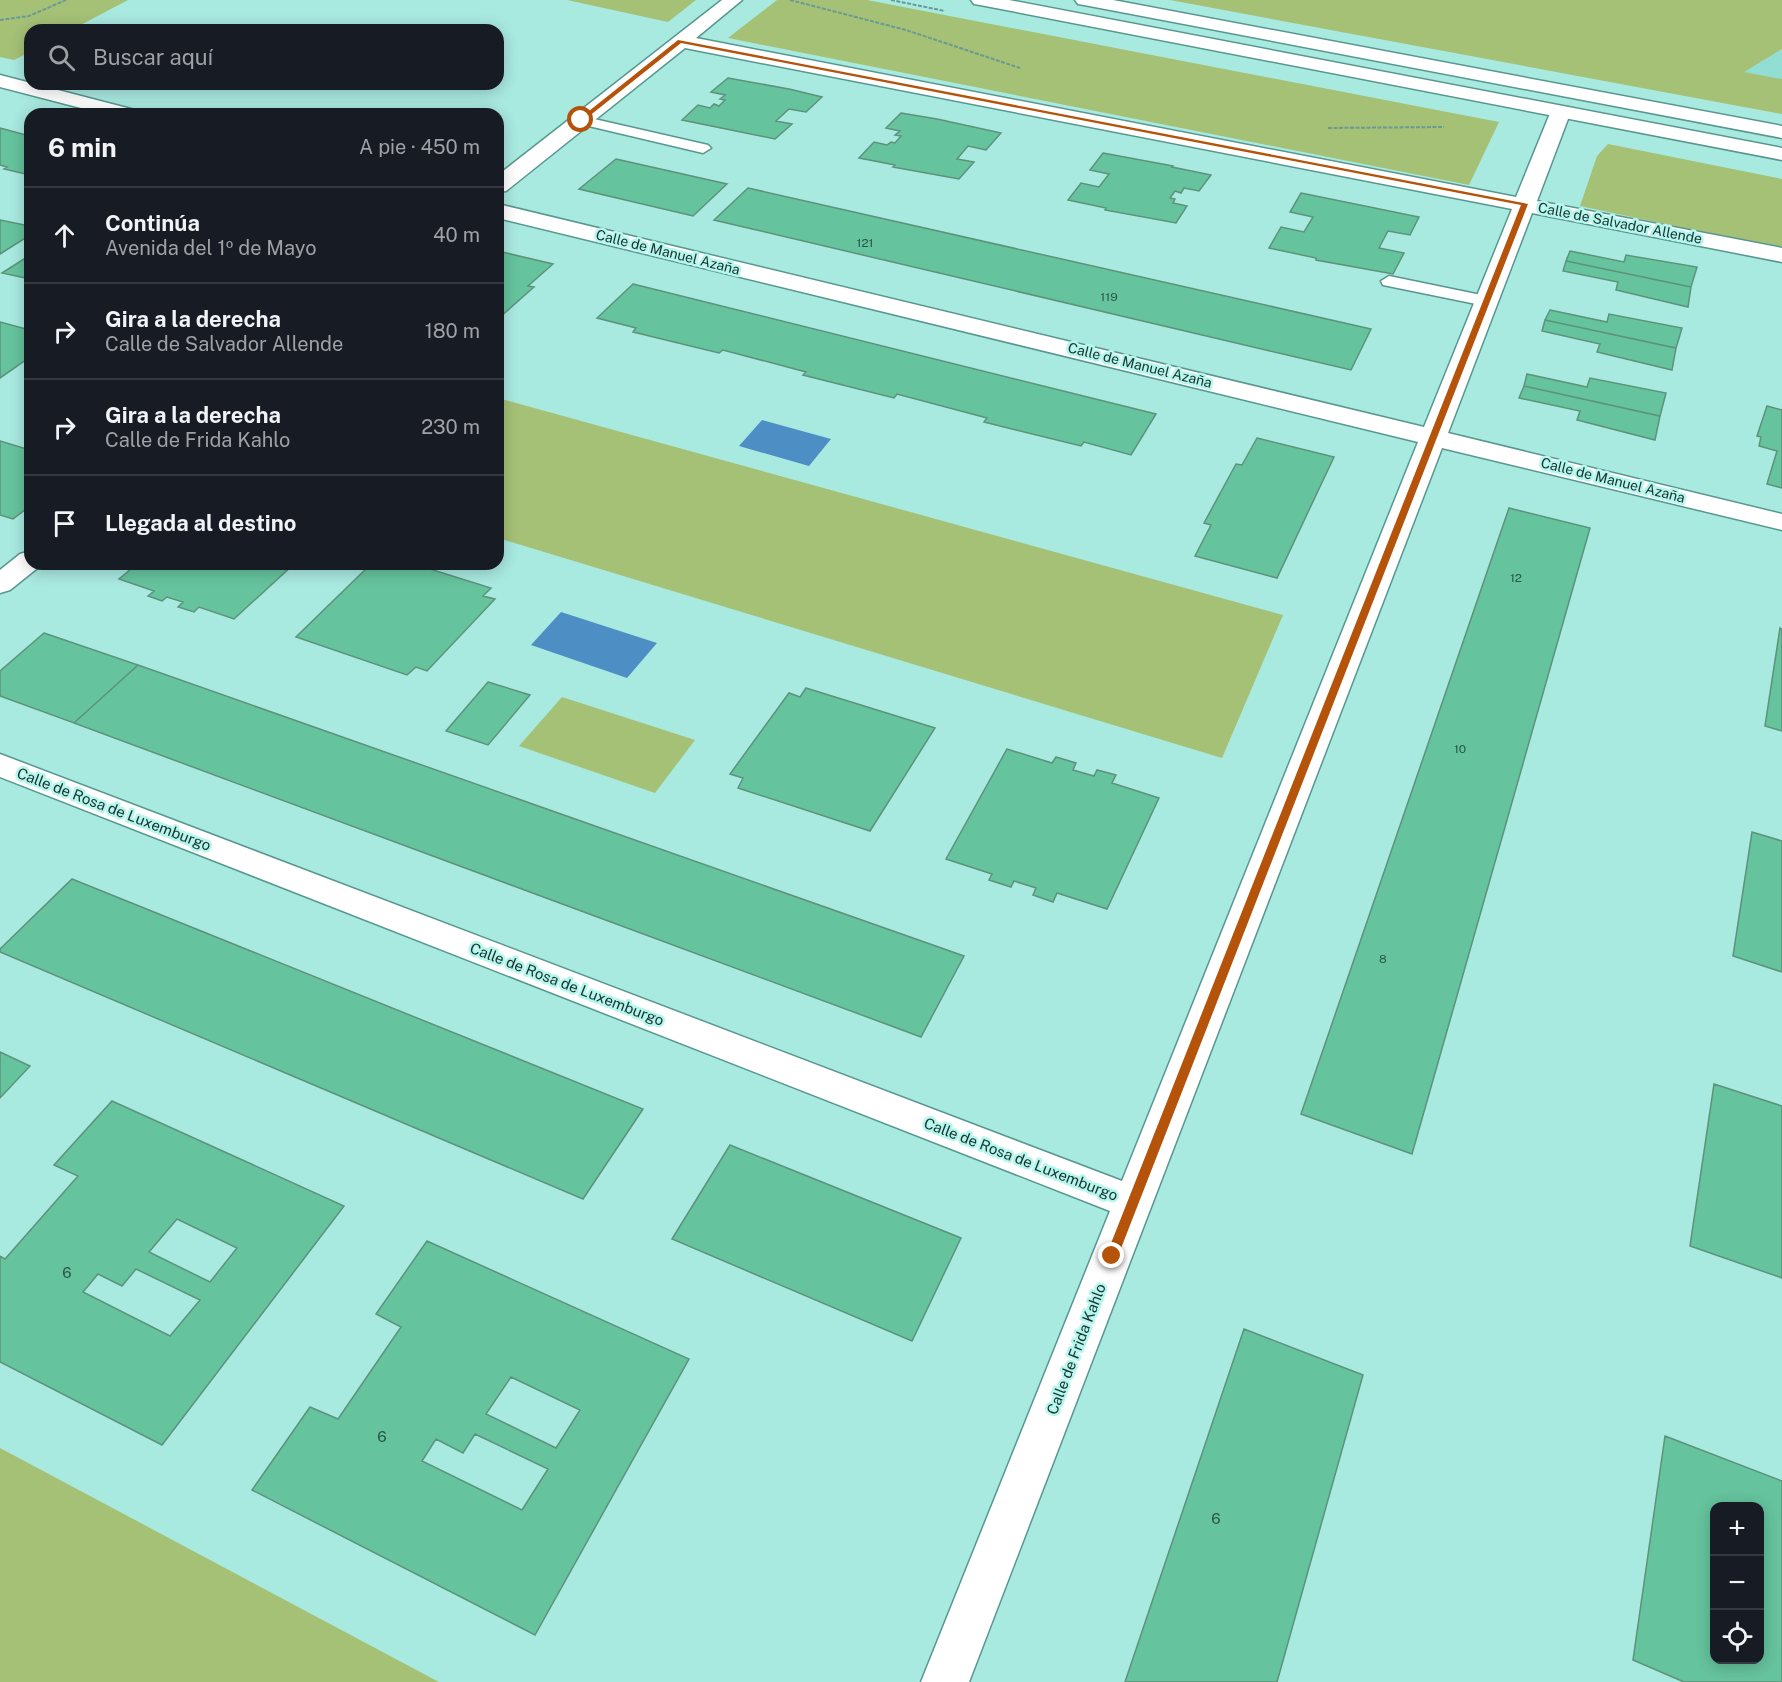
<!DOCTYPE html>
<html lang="es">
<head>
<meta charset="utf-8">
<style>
	:root { --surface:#171b24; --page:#242831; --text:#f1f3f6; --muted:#9ea1a6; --line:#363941 }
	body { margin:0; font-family:"Public Sans",sans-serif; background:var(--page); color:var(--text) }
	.controls { position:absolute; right:18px; bottom:18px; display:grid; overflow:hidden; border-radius:12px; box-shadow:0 3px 15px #0003 }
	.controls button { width:54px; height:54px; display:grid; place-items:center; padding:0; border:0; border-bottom:2px solid var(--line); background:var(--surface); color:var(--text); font:30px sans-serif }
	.stop { position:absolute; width:18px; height:18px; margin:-14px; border:4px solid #b45309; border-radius:50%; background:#fff }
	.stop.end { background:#b45309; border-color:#fff; box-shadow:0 2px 6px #0008 }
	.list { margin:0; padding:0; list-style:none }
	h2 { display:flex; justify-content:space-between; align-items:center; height:78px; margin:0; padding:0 24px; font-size:26px }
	h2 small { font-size:20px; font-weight:400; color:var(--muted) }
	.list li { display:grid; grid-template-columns:39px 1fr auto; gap:18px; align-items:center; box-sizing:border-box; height:96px; padding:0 24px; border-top:2px solid var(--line) }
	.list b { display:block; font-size:22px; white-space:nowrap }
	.list p { margin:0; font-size:20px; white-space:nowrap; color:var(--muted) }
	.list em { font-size:20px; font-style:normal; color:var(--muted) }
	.icon { flex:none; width:33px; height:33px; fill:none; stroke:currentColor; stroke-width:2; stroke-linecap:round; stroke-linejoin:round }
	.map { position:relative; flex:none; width:1782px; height:1682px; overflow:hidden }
	.search { position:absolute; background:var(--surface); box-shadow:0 3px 15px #0003; left:24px; top:24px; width:480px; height:66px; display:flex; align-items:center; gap:15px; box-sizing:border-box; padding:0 21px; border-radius:18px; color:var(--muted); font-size:22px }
	.panel { position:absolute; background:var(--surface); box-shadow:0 3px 15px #0003; left:24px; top:108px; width:480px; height:462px; border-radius:18px }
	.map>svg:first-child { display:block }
	.built { fill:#92ded4 }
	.green { fill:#a5c176 }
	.water { fill:#4d8fc5 }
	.building { fill:#65c39d; stroke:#5d927b; stroke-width:1.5; fill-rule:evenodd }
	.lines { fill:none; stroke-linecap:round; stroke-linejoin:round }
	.service-casing { stroke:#57978f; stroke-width:3 }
	.pedestrian-casing { stroke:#57978f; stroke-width:3 }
	.minor-casing { stroke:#57978f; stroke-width:3 }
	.tertiary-casing { stroke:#57978f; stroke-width:3 }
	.path { stroke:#6a9a94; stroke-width:2; stroke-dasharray:4 1.5; stroke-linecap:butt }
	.service { fill:#fff; fill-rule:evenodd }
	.pedestrian { fill:#fff; fill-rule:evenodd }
	.minor { fill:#fff; fill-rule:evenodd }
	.tertiary { fill:#fff; fill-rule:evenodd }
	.route { fill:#b45309 }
	.labels { text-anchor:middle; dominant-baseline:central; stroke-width:5; stroke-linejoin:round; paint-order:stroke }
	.number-label { font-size:12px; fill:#2b574b }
	.far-street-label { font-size:14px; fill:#183330; stroke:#b5f6ed }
	.street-label { font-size:15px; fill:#183330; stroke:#b5f6ed }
	.near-number-label { font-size:15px; fill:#2b574b }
</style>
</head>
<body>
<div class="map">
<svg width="1782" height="1682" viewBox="0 0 1782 1682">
	<rect width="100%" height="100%" fill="#a8e9e0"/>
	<path class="built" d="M 1782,49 L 1782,79 L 1743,72 Z"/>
	<path class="green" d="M 0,0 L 128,0 L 71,30 L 30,30 L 30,52 L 14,60 L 0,57 Z
		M 567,0 L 696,0 L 668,22 Z
		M 777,0 L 867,0 L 1499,122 L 1469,185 L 728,38 Z
		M 1170,0 L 1782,0 L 1782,49 L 1744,72 L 1782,79 L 1782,114 Z
		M 1608,144 L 1782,179 L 1782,249 L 1580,206 L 1597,156 Z
		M 498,398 L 1283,615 L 1222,758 L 498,538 Z
		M 562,697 L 695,740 L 655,793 L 519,746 Z
		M 0,1448 L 439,1682 L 0,1682 Z"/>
	<path class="water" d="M 762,420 L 831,439 L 809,466 L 739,446 Z
		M 561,612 L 657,643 L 627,678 L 531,645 Z"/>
	<path class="building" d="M 728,78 L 789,89 L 822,97 L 806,112 L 789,109 L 776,121 L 792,124 L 775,139 L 682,120 L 698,105 L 710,108 L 714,104 L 719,106 L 725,100 L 720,99 L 725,95 L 711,92 Z
		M 901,113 L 937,119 L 1001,133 L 986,150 L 968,146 L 957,159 L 974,162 L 959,179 L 893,167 L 895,165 L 859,158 L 874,142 L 887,145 L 891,142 L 895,143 L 901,136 L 895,135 L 900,131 L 886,128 Z
		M 0,128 L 30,136 L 30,175 L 4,169 L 7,167 L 0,165 Z
		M 1103,153 L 1173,166 L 1172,167 L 1211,175 L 1199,191 L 1184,188 L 1181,193 L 1175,191 L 1170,198 L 1175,199 L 1173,203 L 1187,206 L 1176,223 L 1105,210 L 1106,208 L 1068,200 L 1081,183 L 1099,187 L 1109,174 L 1090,170 Z
		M 616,159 L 727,184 L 693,216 L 579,189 Z
		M 748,188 L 1371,329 L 1351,370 L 714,220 Z
		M 1301,193 L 1419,217 L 1410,235 L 1388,231 L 1379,248 L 1404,253 L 1393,274 L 1316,260 L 1316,258 L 1269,248 L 1281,227 L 1304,232 L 1313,217 L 1290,212 Z
		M 0,220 L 30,226 L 30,235 L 0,254 Z
		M 498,251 L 553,264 L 528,286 L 534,287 L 498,319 Z
		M 1570,251 L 1624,262 L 1626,255 L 1697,267 L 1691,287 L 1566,261 Z
		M 30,255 L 30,279 L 2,273 Z
		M 1566,261 L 1691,287 L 1688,307 L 1616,290 L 1618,282 L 1563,271 Z
		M 633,284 L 1156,414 L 1131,455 L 1084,442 L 1081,446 L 984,422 L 987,418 L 897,394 L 894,398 L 803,375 L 806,372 L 723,350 L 719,353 L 633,332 L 636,328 L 597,318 Z
		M 1550,310 L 1607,322 L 1609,314 L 1682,328 L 1676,348 L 1545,320 Z
		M 1545,320 L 1676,348 L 1672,370 L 1597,352 L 1600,344 L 1542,331 Z
		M 0,322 L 30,330 L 30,357 L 0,378 Z
		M 1527,374 L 1587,387 L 1590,378 L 1666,393 L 1660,416 L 1524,386 Z
		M 1524,386 L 1660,416 L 1655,440 L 1577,420 L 1580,411 L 1519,398 Z
		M 1767,406 L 1782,410 L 1782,488 L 1767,484 L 1777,451 L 1759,446 L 1761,437 L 1757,436 Z
		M 1257,438 L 1334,457 L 1277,578 L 1195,556 L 1211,525 L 1204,523 L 1236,464 L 1242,465 Z
		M 0,441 L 30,450 L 30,506 L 13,519 L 0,515 Z
		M 1509,508 L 1590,528 L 1412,1154 L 1301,1114 Z
		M 137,564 L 294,564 L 234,619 L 199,607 L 194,612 L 178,607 L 183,602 L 167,597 L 162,601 L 148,596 L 154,591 L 119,579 Z
		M 371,564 L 414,564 L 491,588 L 483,596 L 495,599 L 427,671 L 416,667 L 407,675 L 296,637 Z
		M 1780,628 L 1782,629 L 1782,731 L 1765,726 Z
		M 44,633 L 138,665 L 74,723 L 0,696 L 0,671 Z
		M 138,665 L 964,956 L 921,1037 L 74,723 Z
		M 488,682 L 530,695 L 488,745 L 446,731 Z
		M 806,688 L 935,728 L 870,831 L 738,788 L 743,778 L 730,774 L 789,693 L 800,697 Z
		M 1007,749 L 1052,763 L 1056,757 L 1076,763 L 1073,770 L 1094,776 L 1097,770 L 1116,775 L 1112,783 L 1159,798 L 1107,909 L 1057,893 L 1053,902 L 1033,895 L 1036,888 L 1014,881 L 1011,887 L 989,880 L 992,874 L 946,859 Z
		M 1752,832 L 1782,841 L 1782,972 L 1733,956 Z
		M 72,879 L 643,1109 L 583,1199 L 0,952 L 0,949 Z
		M 0,1052 L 30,1066 L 0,1098 Z
		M 1714,1084 L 1782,1106 L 1782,1278 L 1690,1246 Z
		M 112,1101 L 344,1206 L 162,1445 L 0,1362 L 0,1256 L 5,1259 L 78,1176 L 54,1165 ZM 177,1219 L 237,1248 L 210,1282 L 149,1252 ZM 136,1269 L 200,1300 L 170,1336 L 83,1292 L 98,1274 L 122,1286 Z
		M 730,1145 L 961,1238 L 912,1341 L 672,1239 Z
		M 427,1241 L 689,1359 L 535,1635 L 252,1490 L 310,1407 L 338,1419 L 401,1327 L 376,1314 ZM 511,1377 L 580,1410 L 556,1448 L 486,1414 ZM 475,1434 L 548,1469 L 522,1510 L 422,1461 L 436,1439 L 463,1453 Z
		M 1244,1329 L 1363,1375 L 1277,1682 L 1125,1682 Z
		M 1665,1436 L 1782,1481 L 1782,1682 L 1684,1682 L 1633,1660 ZM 1714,1506 L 1760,1506 L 1760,1660 L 1714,1660 Z"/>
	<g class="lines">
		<defs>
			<path id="service" d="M 581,116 L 708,145 L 711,148 L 703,153 L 576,123 L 574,120 Z
				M 1389,276 L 1486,296 L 1492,297 L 1495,301 L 1492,305 L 1486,306 L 1383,285 L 1381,281 Z"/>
			<path id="pedestrian" d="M 1075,0 L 1113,0 L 1782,126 L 1782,138 L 1084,5 L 1078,4 Z"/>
			<path id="minor" d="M 722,0 L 742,0 L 696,38 L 1516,197 L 1551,111 L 1554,107 L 1568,107 L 1571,111 L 1537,201 L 1782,248 L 1782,262 L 1532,213 L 1448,433 L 1782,514 L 1782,530 L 1442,448 L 969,1682 L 921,1682 L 1110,1211 L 0,777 L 0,754 L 1122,1181 L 1418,442 L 498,218 L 498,204 L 1424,427 L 1512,209 L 685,48 L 506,191 L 498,192 L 498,175 Z
				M 0,75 L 135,110 L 138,114 L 104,114 L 0,87 Z
				M 30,551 L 30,564 L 41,564 L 40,566 L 10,590 L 0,593 L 0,570 L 20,554 Z"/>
			<path id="tertiary" d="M 971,0 L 1009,0 L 1782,148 L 1782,160 L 980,5 L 974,4 Z"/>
		</defs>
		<use href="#service" class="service-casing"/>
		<use href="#pedestrian" class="pedestrian-casing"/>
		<use href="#minor" class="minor-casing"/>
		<use href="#tertiary" class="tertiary-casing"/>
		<path class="path" d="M 790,0 L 906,30 L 1020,68
			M 891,0 L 945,11
			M 0,20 L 29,16 L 66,0
			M 1328,128 L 1444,127"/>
		<use href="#service" class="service"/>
		<use href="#pedestrian" class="pedestrian"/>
		<use href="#minor" class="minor"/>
		<use href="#tertiary" class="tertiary"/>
	</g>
	<path class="route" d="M 678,40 L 1528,204 L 1118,1256 L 1112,1262 L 1106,1256 L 1521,205 L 681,43 L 583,121 L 579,121 L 579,119 Z"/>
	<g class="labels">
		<g class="number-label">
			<text x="865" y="243">121</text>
			<text x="1109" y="297">119</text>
			<text x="1516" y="578">12</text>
			<text x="1460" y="749">10</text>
			<text x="1383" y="959">8</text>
		</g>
		<g class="far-street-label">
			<text transform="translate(1620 223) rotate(11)">Calle de Salvador Allende</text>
			<text transform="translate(668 252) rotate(14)">Calle de Manuel Azaña</text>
			<text transform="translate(1140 365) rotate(14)">Calle de Manuel Azaña</text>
			<text transform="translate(1613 480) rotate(14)">Calle de Manuel Azaña</text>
		</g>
		<g class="street-label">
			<text transform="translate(114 809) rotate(21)">Calle de Rosa de Luxemburgo</text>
			<text transform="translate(567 984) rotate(21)">Calle de Rosa de Luxemburgo</text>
			<text transform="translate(1021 1159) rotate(21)">Calle de Rosa de Luxemburgo</text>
			<text transform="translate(1076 1349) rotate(-69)">Calle de Frida Kahlo</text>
		</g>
		<g class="near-number-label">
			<text x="67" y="1272">6</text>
			<text x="382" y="1436">6</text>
			<text x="1216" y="1518">6</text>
		</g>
	</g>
</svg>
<div class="controls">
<button>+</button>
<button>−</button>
<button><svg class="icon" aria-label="locate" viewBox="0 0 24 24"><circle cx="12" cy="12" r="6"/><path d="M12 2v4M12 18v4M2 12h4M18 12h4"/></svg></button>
</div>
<div class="stop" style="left:581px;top:120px"></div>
<div class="stop end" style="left:1112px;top:1256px"></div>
<div class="search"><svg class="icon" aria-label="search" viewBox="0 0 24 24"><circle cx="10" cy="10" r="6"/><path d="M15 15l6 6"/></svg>Buscar aquí</div>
<section class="panel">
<h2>6 min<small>A pie · 450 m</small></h2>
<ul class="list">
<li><svg class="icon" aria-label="ahead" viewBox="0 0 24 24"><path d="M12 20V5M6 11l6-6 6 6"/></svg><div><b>Continúa</b><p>Avenida del 1º de Mayo</p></div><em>40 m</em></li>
<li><svg class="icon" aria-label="right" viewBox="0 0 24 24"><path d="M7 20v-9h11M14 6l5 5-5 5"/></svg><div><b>Gira a la derecha</b><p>Calle de Salvador Allende</p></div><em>180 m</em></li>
<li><svg class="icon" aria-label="right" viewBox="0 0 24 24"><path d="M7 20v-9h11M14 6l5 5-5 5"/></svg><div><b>Gira a la derecha</b><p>Calle de Frida Kahlo</p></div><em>230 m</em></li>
<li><svg class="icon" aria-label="arrive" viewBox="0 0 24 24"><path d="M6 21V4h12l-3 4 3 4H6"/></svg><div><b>Llegada al destino</b></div></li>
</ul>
</section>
</div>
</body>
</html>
